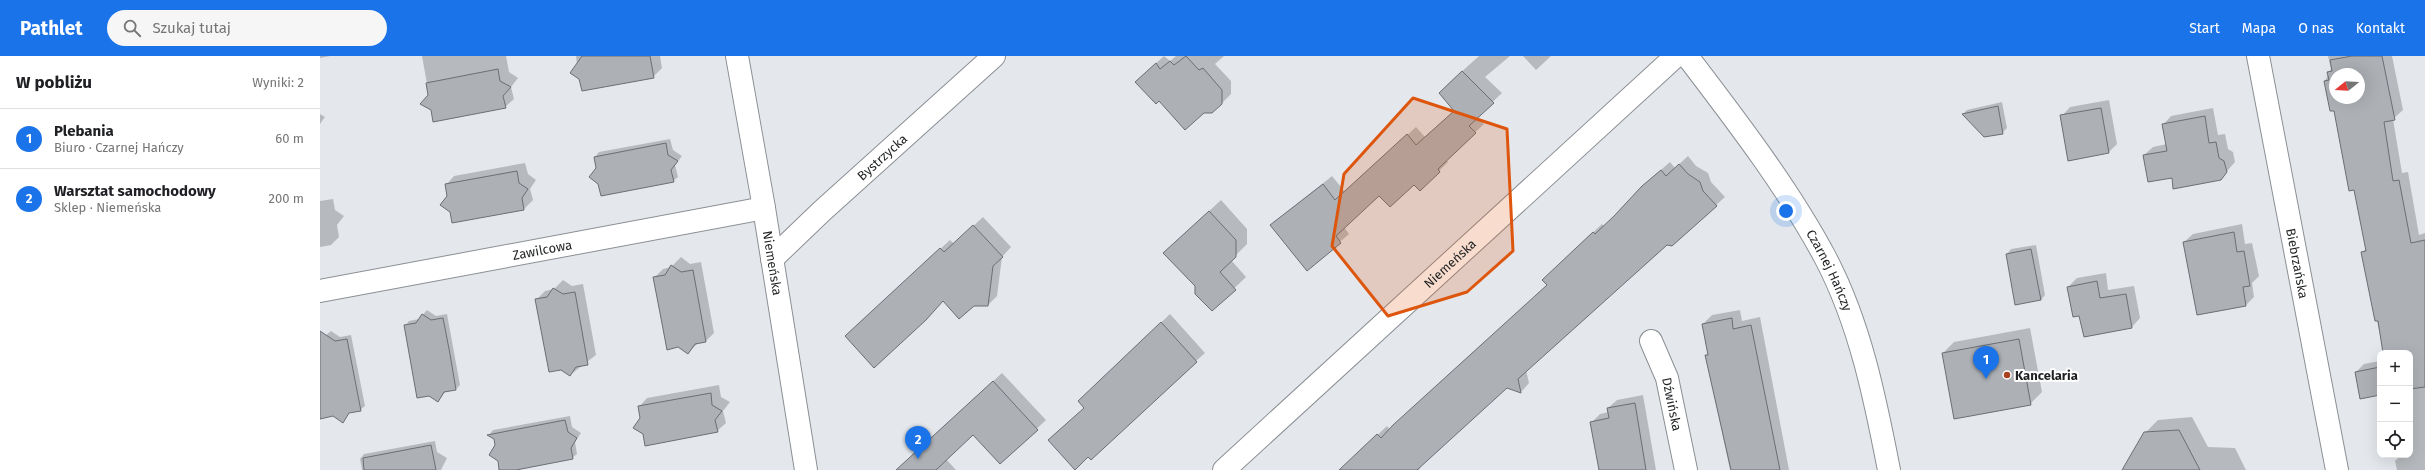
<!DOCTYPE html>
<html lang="pl">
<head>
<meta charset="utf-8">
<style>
	:root { --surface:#fff; --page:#f6f6f6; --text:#202124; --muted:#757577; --line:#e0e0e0; --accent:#1a73e8 }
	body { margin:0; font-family:"Fira Sans",sans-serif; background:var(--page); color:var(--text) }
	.controls { position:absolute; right:12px; bottom:12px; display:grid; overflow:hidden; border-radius:8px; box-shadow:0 4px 16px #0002 }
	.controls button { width:36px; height:36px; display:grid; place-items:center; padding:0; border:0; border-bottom:1px solid var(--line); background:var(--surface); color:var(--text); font:20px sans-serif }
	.compass { position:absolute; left:2009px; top:12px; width:36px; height:36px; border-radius:50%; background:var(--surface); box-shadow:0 4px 16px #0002; rotate:252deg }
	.you { position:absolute; left:1466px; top:155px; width:14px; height:14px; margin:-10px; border:3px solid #fff; border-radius:50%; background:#1a73e8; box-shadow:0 0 0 6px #1a73e833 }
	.badge { display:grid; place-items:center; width:26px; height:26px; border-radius:50%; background:var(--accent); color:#fff; font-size:13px; font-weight:700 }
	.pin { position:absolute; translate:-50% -33px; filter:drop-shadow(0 1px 2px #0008) }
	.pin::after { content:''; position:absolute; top:21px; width:14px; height:12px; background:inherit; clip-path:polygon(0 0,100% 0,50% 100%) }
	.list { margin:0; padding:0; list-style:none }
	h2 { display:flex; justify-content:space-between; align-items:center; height:52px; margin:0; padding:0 16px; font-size:17px }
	h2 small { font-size:13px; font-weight:400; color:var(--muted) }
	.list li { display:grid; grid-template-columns:26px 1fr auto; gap:12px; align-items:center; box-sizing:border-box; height:60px; padding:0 16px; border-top:1px solid var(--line) }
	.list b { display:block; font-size:15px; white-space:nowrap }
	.list p { margin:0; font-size:13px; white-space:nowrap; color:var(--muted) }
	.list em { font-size:13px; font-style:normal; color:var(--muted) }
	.icon { flex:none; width:22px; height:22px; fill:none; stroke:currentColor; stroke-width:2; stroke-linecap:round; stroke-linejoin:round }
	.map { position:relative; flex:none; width:2105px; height:414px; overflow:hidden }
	header { display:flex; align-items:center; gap:24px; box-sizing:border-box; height:56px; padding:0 20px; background:var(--accent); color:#fff }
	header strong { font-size:19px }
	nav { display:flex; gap:22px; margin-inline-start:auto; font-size:14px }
	.search { width:280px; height:36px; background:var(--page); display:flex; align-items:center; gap:10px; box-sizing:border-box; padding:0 14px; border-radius:22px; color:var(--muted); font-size:15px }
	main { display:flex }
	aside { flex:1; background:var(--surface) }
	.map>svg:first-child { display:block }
	.shadow { fill:#0003; fill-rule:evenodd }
	.building { fill:#adb1b6; stroke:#6b6e73; fill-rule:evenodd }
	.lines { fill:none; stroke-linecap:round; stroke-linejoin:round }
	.minor-casing { stroke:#8b8f93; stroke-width:24 }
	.minor { stroke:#fff; stroke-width:22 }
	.marked { fill:#de560d; fill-opacity:0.2; stroke:#de560d; stroke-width:3; stroke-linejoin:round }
	.poi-dot { fill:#a8411d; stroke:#fff; stroke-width:1.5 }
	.labels { text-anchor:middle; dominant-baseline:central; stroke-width:4; stroke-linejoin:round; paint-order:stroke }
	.street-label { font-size:13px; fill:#1e2022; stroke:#fff }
	.poi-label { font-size:13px; font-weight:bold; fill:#1e2022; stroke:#fff; text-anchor:start }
</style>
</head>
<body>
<header>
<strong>Pathlet</strong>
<div class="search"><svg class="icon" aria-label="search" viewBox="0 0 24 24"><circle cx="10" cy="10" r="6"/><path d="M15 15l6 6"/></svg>Szukaj tutaj</div>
<nav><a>Start</a><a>Mapa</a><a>O nas</a><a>Kontakt</a></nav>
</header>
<main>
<aside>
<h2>W pobliżu<small>Wyniki: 2</small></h2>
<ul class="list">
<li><span class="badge">1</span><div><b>Plebania</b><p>Biuro · Czarnej Hańczy</p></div><em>60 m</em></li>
<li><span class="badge">2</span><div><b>Warsztat samochodowy</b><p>Sklep · Niemeńska</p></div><em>200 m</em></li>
</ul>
</aside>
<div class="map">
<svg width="2105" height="414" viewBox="0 0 2105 414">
	<rect width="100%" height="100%" fill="#e4e8ed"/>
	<path class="shadow" d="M 0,0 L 10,0 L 0,2 Z
		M 102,0 L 186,0 L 189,16 L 198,22 L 191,31 L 194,43 L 185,51 L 109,39 Z
		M 256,0 L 340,0 L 342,12 L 333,21 L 257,8 Z
		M 844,0 L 850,5 L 856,0 L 904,0 L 895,8 L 911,25 L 911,38 L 902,47 L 825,17 Z
		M 1159,0 L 1190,0 L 1165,21 L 1182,37 L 1157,61 L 1164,68 L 1126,104 L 1128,106 L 1100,134 L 1094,128 L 1059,139 L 1024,171 L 1029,178 L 987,214 L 951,169 L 1012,120 L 1025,136 L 1096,71 L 1105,81 L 1135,54 L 1128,28 Z
		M 1203,0 L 1231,0 L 1216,14 Z
		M 2008,0 L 2072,0 L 2083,54 L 2073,63 L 2082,117 L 2088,116 L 2099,179 L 2105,177 L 2105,414 L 2077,414 L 2075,405 L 2081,399 L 2090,399 L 2090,297 L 2064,297 L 2042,196 L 2047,192 L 2035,133 L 2015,53 L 2005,25 L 2011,13 ZM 2015,18 L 2039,18 L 2039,42 L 2015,42 Z
		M 1789,44 L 1797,88 L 1789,96 L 1742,60 L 1750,51 Z
		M 1682,46 L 1687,72 L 1682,77 L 1643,58 L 1647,54 Z
		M 1893,52 L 1898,79 L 1905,78 L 1908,93 L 1913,96 L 1915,106 L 1900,123 L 1853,121 L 1824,99 L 1833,91 L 1847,88 L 1843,69 L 1851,60 Z
		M 0,58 L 5,61 L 0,68 Z
		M 350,83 L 353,94 L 362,100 L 355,109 L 358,121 L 353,125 L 277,112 L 275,101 L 279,96 Z
		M 1368,100 L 1376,110 L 1388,117 L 1391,126 L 1405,141 L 1352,189 L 1347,188 L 1206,314 L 1209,327 L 1201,336 L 1187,331 L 1102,408 L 1099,414 L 1020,414 L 1067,370 L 1070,374 L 1228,229 L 1232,215 L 1282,168 L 1284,170 L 1312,144 L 1311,142 L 1319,133 L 1350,106 L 1355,112 Z
		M 205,107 L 208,118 L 216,124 L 210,133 L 213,144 L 204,153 L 133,166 L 126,129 L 134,120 Z
		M 13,143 L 15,154 L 24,160 L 17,169 L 19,181 L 11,189 L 0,191 L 0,145 Z
		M 901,144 L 927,173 L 927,188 L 911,204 L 926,221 L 892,254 L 876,230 L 844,197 Z
		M 663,161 L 691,191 L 682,201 L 677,240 L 668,249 L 623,244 L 535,271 L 630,184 L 634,188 Z
		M 1922,168 L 1925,188 L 1932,187 L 1939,220 L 1932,227 L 1934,241 L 1926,249 L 1864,186 L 1873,178 Z
		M 1716,189 L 1725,239 L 1721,244 L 1687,198 L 1691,193 Z
		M 361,201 L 370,208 L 381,206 L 394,277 L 386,285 L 378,287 L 368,297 L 335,221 L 343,213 L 351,211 Z
		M 1786,217 L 1788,234 L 1814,230 L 1820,262 L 1812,271 L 1760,259 L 1748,231 L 1757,222 Z
		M 243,224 L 252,230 L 263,228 L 276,299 L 250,319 L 216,244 L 225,235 L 234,233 Z
		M 107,254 L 116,260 L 127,258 L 140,329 L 136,333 L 126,335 L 118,345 L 85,270 L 89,265 L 99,263 Z
		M 1420,254 L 1422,265 L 1440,261 L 1469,414 L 1410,414 L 1386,300 L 1389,297 L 1383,268 L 1392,259 Z
		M 850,258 L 885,297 L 876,305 L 765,351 L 768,336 Z
		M 1710,272 L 1722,336 L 1710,348 L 1623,297 L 1634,286 Z
		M 11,275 L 20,281 L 31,279 L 45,350 L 40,354 L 30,356 L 22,365 L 0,350 L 0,284 Z
		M 2060,305 L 2060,338 L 2036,316 L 2044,308 Z
		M 682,317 L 726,364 L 680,407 L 654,378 L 626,403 L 636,414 L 576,414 Z
		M 399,329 L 401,341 L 410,346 L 403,355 L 406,367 L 397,375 L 324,377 L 319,351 L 327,342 Z
		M 1323,339 L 1336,414 L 1280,414 L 1271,367 L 1280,358 L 1289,356 L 1288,352 L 1297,344 Z
		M 250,360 L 252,371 L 261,377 L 255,386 L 257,398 L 252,402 L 180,414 L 175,383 L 169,379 L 173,374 Z
		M 1872,361 L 1888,391 L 1915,392 L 1926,414 L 1804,414 L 1825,377 L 1838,364 Z
		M 115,385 L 117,396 L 127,402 L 121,414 L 42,414 L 40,403 L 44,398 Z"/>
	<path class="building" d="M 262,0 L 330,0 L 334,22 L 262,35 L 259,23 L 250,17 Z
		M 866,0 L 879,14 L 883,12 L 902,34 L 902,48 L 892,57 L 884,57 L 865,74 L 839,45 L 836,48 L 815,26 L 836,7 L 840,13 L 850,5 L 854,9 Z
		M 2032,0 L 2062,0 L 2075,64 L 2064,66 L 2073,125 L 2079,124 L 2091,187 L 2105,184 L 2105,331 L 2090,333 L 2090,297 L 2063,297 L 2058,265 L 2055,265 L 2041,196 L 2046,195 L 2034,134 L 2029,135 L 2014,55 L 2010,55 L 2004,25 L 2009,24 L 2007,16 L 2012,15 L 2010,4 ZM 2015,18 L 2039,18 L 2039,42 L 2015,42 Z
		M 178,13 L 180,25 L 191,31 L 183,40 L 186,52 L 113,66 L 111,54 L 100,48 L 108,39 L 106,27 Z
		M 1142,15 L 1174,47 L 1149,70 L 1156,77 L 1118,113 L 1120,116 L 1100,135 L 1094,129 L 1070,151 L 1059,140 L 1016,180 L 1021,187 L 987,215 L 950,169 L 1003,128 L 1015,144 L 1087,78 L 1096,89 L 1134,55 L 1119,37 Z
		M 1678,50 L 1683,78 L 1664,81 L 1642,58 Z
		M 1781,52 L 1789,97 L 1748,105 L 1740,59 Z
		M 1885,60 L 1889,87 L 1896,86 L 1899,102 L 1904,105 L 1907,116 L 1901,124 L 1853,133 L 1852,122 L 1828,126 L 1823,99 L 1847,95 L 1842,68 Z
		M 346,87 L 348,99 L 358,105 L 351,114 L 354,126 L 281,140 L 278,128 L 269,121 L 276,112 L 274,101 Z
		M 1359,108 L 1368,118 L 1380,126 L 1383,135 L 1397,150 L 1352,190 L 1347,189 L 1198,323 L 1201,337 L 1187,332 L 1097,414 L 1019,414 L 1057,378 L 1061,382 L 1073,369 L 1227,229 L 1222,224 L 1273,176 L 1275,178 L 1294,160 L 1322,130 L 1341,114 L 1346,120 Z
		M 197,115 L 199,127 L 208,133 L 202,142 L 204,154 L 132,167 L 130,156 L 120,149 L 127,140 L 125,128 Z
		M 889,155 L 916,184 L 916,201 L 900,216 L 916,234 L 892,255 L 875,238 L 875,230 L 843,197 Z
		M 653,169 L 683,201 L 673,210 L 668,250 L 654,250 L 639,263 L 623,245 L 606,264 L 554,312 L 525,280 L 620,192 L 624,196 Z
		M 1914,176 L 1917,196 L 1924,195 L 1930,230 L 1923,231 L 1926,250 L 1877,259 L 1863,186 Z
		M 1711,193 L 1721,244 L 1695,249 L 1686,198 Z
		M 351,209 L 361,216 L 373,214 L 386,286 L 375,288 L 368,298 L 358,291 L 347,294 L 340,257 L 333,221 L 345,219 Z
		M 1777,225 L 1780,242 L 1806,238 L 1812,272 L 1764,281 L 1759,260 L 1753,261 L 1747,231 Z
		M 233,232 L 243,238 L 255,236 L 268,309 L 256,311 L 250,320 L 241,314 L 229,316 L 215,243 L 227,241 Z
		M 102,258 L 111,264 L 123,262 L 130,298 L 136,334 L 124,336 L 118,346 L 109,340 L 97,342 L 84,269 L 96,267 Z
		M 1412,262 L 1413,273 L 1431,269 L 1460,414 L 1411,414 L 1385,299 L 1388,299 L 1382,268 Z
		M 841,266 L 877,306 L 771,404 L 768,401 L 755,414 L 728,384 L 764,352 L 758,345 Z
		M 0,275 L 15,285 L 27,283 L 41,355 L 29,357 L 23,367 L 13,360 L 0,363 Z
		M 1699,283 L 1711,349 L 1634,363 L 1622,297 Z
		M 2060,311 L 2060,339 L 2040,343 L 2035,316 Z
		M 673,325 L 718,374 L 680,408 L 653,379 L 616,414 L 576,414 Z
		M 391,337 L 392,349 L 402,355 L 395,364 L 398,376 L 325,390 L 323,378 L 313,372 L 320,362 L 318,350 Z
		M 1315,347 L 1326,414 L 1279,414 L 1270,366 L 1289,362 L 1287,352 Z
		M 245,364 L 248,376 L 257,382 L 251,392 L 253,403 L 196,414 L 179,414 L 178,405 L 169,399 L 175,389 L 174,383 L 167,379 Z
		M 1859,374 L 1880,414 L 1802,414 L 1824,376 Z
		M 111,389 L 116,414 L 44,414 L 43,402 Z"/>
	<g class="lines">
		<defs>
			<g id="minor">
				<path id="s1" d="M 417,0 L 444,152 L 486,414"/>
				<path id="s2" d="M 1367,0 C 1415,63 1469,133 1506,203 C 1540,268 1555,342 1569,414"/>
				<path id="s3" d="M 1938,0 L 2017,414"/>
				<path id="s4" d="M 452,203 L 502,155 L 674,0"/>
				<path id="s5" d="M 0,235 L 444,152"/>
				<path id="s6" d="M 1331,285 L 1347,322 L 1366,414"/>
				<path id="s7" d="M 904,414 L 1356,0"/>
			</g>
		</defs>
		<use href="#minor" class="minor-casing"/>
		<use href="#minor" class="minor"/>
	</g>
	<path class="marked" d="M 1093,42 L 1187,73 L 1193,195 L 1147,236 L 1068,260 L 1012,190 L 1024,118 Z"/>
	<circle class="poi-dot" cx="1687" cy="319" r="4"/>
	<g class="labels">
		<g class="street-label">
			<text stroke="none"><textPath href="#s4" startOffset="150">Bystrzycka</textPath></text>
			<text stroke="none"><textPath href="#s5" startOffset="226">Zawilcowa</textPath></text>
			<text stroke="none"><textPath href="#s1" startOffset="210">Niemeńska</textPath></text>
			<text stroke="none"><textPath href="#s7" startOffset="306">Niemeńska</textPath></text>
			<text stroke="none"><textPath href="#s3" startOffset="211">Biebrzańska</textPath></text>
			<text stroke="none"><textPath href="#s2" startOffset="258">Czarnej Hańczy</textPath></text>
			<text stroke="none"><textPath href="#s6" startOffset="67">Dźwińska</textPath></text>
		</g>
		<g class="poi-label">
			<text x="1695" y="319">Kancelaria</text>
		</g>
	</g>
</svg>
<div class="controls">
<button>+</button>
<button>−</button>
<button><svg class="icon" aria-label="locate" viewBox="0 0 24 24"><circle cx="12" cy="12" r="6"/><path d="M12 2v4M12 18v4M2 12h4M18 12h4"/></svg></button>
</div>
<svg class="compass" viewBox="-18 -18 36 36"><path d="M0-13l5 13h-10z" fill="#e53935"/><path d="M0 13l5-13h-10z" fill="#757577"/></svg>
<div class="you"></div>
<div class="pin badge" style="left:1666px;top:323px">1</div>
<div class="pin badge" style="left:598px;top:403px">2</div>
</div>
</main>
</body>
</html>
